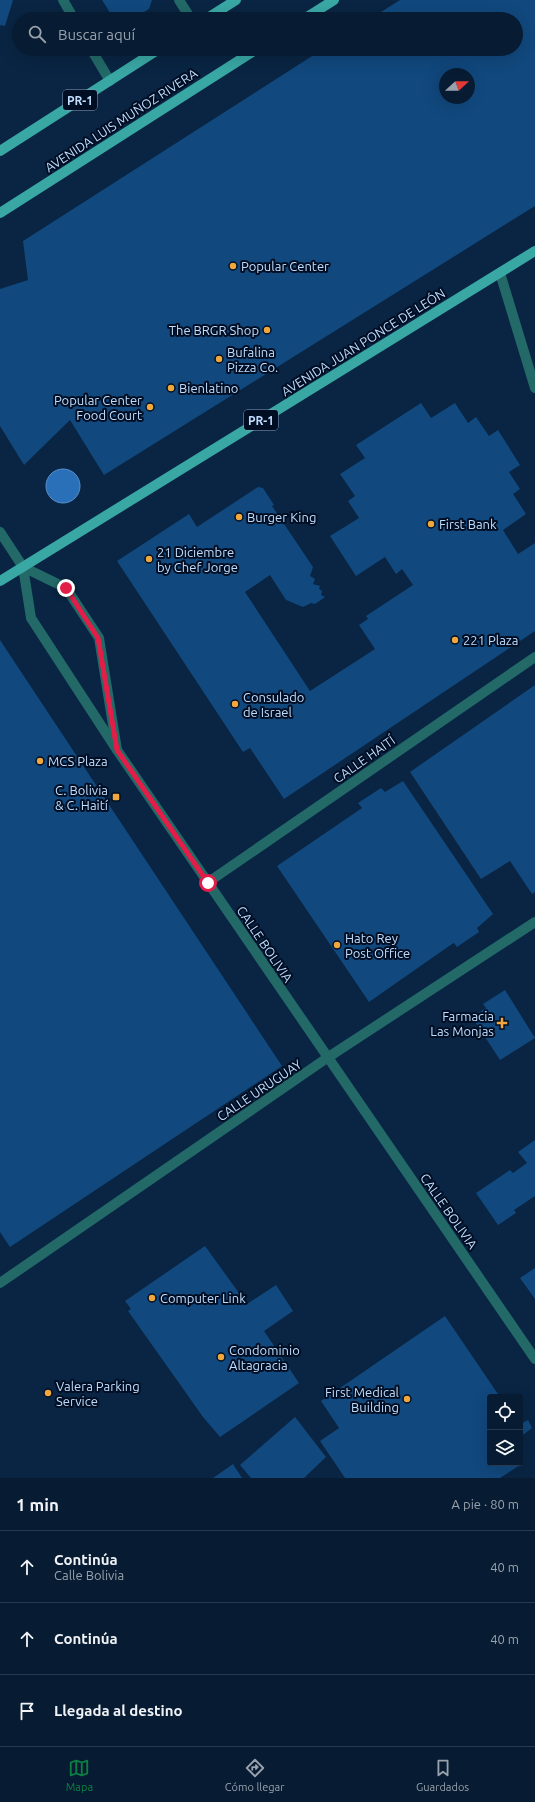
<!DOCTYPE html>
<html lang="es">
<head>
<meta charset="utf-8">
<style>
	:root { --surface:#071c32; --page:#10253a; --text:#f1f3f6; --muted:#98a1ac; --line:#283a4d; --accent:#0b8043 }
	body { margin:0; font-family:Ubuntu,sans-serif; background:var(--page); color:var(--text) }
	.controls { position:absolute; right:12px; bottom:12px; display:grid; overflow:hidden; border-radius:4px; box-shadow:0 4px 16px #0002 }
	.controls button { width:36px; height:36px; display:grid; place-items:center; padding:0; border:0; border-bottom:1px solid var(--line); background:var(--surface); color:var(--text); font:20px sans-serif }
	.compass { position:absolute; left:439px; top:68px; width:36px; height:36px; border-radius:50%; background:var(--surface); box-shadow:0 4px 16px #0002; rotate:69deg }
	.stop { position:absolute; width:12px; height:12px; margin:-9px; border:3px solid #e11d48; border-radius:50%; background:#fff }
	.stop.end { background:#e11d48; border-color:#fff; box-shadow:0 1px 4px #0008 }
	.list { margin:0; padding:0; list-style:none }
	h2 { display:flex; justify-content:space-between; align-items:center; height:52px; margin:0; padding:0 16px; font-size:17px }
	h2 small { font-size:13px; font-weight:400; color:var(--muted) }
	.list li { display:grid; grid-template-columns:26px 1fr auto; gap:12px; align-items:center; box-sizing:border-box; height:72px; padding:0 16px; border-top:1px solid var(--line) }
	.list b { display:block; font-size:15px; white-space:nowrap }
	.list p { margin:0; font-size:13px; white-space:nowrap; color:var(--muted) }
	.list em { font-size:13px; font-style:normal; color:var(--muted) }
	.icon { flex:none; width:22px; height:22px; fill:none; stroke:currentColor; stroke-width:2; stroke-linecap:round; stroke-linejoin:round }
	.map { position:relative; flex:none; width:535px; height:1478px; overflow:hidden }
	.search { position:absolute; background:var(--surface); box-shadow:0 4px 16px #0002; left:12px; right:12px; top:12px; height:44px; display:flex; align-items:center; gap:10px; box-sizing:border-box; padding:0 14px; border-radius:22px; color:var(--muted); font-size:15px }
	.sheet { height:268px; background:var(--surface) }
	nav { display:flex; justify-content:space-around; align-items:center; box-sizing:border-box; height:56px; border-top:1px solid var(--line); background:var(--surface); font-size:11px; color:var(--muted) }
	nav a { display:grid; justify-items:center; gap:2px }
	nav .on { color:var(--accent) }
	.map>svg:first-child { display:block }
	.water { fill:#2a70b8; stroke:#5791cd }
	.building { fill:#11487d; fill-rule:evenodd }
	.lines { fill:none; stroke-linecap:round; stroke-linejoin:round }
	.service { stroke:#226967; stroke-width:10 }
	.minor { stroke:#226967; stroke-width:10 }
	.tertiary { stroke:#226967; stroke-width:10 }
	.primary { stroke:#39a7a4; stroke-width:10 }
	.route { stroke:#e11d48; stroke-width:5 }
	.poi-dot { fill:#efa73e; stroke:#000e24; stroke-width:1.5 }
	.labels { text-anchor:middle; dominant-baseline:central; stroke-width:4; stroke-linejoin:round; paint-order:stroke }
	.shield { fill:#000e24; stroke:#879fbc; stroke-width:1 }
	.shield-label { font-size:12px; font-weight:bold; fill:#c1ddfd }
	.street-label { font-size:13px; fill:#c1ddfd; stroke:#000e24 }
	.poi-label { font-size:13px; fill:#c1ddfd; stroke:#000e24; text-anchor:start }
</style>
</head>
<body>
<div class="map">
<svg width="535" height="1478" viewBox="0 0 535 1478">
	<rect width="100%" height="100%" fill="#092543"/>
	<path class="water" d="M46 486a17 17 0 1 1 34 0a17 17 0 1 1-34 0Z"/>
	<path class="building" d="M 0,0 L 13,0 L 5,26 L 0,25 Z
		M 102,0 L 152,0 L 149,9 L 132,19 L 114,19 Z
		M 400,0 L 535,0 L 535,206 L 104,475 L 70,420 L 24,465 L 0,426 L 0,289 L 28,280 L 23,241 L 323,49 L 516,49 L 516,19 L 370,19 ZM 445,74 L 469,74 L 469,98 L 445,98 Z
		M 421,403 L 431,418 L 455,403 L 468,423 L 476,417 L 489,436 L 498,430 L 520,465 L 509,472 L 520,489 L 513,494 L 526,514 L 503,530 L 518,554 L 535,543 L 535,631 L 284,799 L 250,748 L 243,752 L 117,561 L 189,514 L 197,527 L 258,487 L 263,488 L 274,505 L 272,506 L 313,567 L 310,576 L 315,579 L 313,584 L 320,586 L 319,589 L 322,591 L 321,595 L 325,597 L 315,604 L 311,603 L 303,607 L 286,600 L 270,575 L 245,592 L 310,691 L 375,649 L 359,625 L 368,619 L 366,616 L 413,585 L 402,569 L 396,574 L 385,557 L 356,576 L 330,536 L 359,518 L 348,501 L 355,496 L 340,474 L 365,458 L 356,445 Z
		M 0,640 L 282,1066 L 10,1247 L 0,1232 Z
		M 535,685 L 535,892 L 532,894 L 510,861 L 481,879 L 410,772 Z
		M 403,781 L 493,914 L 477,928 L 479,932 L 457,947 L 454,943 L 452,944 L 369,1002 L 277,866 L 362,808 L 358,803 L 381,788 L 385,792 Z
		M 505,990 L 535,1038 L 500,1060 L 472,1017 L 486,1008 L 483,1004 Z
		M 535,1140 L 535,1196 L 514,1210 L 516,1213 L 498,1225 L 476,1193 L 510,1170 L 513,1173 L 527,1163 L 518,1152 Z
		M 205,1246 L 247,1304 L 276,1285 L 293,1311 L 264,1331 L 299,1383 L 220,1437 L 203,1417 L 128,1311 L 131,1309 L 125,1301 Z
		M 535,1268 L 535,1299 L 520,1278 Z
		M 445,1316 L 500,1397 L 490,1397 L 490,1463 L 519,1463 L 520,1465 L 500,1478 L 345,1478 L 320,1441 L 339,1428 L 321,1401 Z
		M 295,1417 L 326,1457 L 304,1478 L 251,1478 L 240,1465 Z
		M 528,1420 L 532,1428 L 520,1437 L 520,1424 Z
		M 233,1464 L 242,1478 L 213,1478 Z"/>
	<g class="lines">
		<path class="service" d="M 63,0 L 74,19
			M 91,49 L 110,81
			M 23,567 L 66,588 L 99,638 L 117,750"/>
		<path class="minor" d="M 179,0 L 191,19
			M 0,532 L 23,567 L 31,618 L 117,750 L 535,1359
			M 207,883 L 535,657
			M 0,1283 L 327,1058 L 535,922"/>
		<path class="tertiary" d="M 500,273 L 535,388"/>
		<path class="primary" d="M 206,19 L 236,0
			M 304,19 L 334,0
			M 0,151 L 159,49
			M 0,213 L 257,49
			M 0,581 L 535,251"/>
	</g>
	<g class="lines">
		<path class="route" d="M 66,588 L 98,638 L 117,750 L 208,883"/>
	</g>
	<g class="poi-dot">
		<circle cx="233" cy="266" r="4"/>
		<circle cx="267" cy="330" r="4"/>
		<circle cx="219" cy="359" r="4"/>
		<circle cx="171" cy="388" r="4"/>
		<circle cx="150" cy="407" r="4"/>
		<circle cx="239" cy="517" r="4"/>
		<circle cx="431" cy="524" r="4"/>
		<circle cx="149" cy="559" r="4"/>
		<circle cx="455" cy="640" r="4"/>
		<circle cx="235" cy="704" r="4"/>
		<circle cx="40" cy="761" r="4"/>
		<rect x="112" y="793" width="8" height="8" rx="2"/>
		<circle cx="337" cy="945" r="4"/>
		<path d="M500 1017h4v4h4v4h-4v4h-4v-4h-4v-4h4z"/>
		<circle cx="152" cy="1298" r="4"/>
		<circle cx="221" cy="1357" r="4"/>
		<circle cx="48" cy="1393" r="4"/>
		<circle cx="407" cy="1399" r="4"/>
	</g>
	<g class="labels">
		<g class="shield">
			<rect x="63" y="90" width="34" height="20" rx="3"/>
			<rect x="244" y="410" width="34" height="20" rx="3"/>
		</g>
		<g class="shield-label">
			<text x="80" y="100">PR-1</text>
			<text x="261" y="420">PR-1</text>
		</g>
		<g class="street-label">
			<text transform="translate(121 120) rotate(-33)">AVENIDA LUIS MUÑOZ RIVERA</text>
			<text transform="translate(363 342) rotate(-32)">AVENIDA JUAN PONCE DE LEÓN</text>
			<text transform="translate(364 759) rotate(-35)">CALLE HAITÍ</text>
			<text transform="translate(265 944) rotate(56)">CALLE BOLIVIA</text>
			<text transform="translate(259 1090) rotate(-34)">CALLE URUGUAY</text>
			<text transform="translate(449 1211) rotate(55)">CALLE BOLIVIA</text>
		</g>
		<g class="poi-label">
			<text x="241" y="266">Popular Center</text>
			<text x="259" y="330" text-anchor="end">The BRGR Shop</text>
			<text x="227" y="352">Bufalina<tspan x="227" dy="15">Pizza Co.</tspan></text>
			<text x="179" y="388">Bienlatino</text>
			<text x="142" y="400" text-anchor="end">Popular Center<tspan x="142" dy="15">Food Court</tspan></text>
			<text x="247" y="517">Burger King</text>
			<text x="439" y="524">First Bank</text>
			<text x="157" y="552">21 Diciembre<tspan x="157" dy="15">by Chef Jorge</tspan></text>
			<text x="463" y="640">221 Plaza</text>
			<text x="243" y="697">Consulado<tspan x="243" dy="15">de Israel</tspan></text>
			<text x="48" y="761">MCS Plaza</text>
			<text x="108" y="790" text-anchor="end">C. Bolivia<tspan x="108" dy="15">&amp; C. Haití</tspan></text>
			<text x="345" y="938">Hato Rey<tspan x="345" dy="15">Post Office</tspan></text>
			<text x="494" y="1016" text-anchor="end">Farmacia<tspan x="494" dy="15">Las Monjas</tspan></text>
			<text x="160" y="1298">Computer Link</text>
			<text x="229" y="1350">Condominio<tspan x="229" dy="15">Altagracia</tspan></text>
			<text x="56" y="1386">Valera Parking<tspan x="56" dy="15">Service</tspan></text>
			<text x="399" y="1392" text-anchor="end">First Medical<tspan x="399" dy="15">Building</tspan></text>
		</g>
	</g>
</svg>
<div class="controls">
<button><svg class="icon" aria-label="locate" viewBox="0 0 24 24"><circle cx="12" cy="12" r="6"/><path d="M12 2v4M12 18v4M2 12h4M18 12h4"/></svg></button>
<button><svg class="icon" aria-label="layers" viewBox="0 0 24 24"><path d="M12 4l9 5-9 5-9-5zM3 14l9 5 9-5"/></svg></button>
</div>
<svg class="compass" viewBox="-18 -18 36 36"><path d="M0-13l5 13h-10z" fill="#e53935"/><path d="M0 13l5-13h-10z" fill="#98a1ac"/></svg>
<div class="stop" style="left:208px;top:883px"></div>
<div class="stop end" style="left:66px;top:588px"></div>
<div class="search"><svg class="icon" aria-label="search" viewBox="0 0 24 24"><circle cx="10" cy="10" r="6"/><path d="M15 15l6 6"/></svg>Buscar aquí</div>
</div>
<section class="sheet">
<h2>1 min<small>A pie · 80 m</small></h2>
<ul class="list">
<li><svg class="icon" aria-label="ahead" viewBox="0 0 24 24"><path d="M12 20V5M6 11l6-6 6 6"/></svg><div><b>Continúa</b><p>Calle Bolivia</p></div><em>40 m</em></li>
<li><svg class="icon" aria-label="ahead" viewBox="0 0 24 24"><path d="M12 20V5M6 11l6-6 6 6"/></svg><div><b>Continúa</b></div><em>40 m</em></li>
<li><svg class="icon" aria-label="arrive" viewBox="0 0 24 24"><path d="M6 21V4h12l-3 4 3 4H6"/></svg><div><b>Llegada al destino</b></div></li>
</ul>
</section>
<nav>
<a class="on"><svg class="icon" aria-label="map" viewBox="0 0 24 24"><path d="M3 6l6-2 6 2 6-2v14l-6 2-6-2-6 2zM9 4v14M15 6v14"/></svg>Mapa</a>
<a><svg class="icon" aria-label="directions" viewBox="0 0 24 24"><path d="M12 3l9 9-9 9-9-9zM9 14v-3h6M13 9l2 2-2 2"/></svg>Cómo llegar</a>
<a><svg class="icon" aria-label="saved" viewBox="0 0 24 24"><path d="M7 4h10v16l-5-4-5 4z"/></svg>Guardados</a>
</nav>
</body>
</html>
